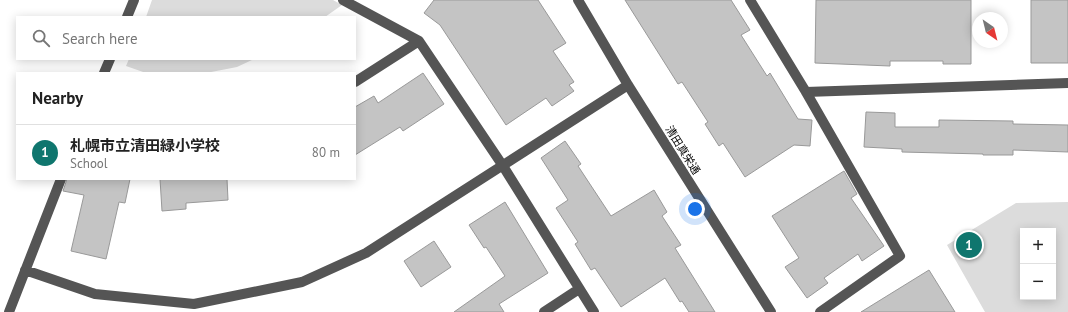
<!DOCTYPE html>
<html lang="en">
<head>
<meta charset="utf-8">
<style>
	:root { --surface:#fff; --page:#f2f2f2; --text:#222; --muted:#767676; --line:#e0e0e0; --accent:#0f766e }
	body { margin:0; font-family:"PT Sans","Noto Sans JP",sans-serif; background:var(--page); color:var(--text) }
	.controls { position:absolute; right:12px; bottom:12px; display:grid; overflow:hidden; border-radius:0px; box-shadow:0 2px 10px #0003 }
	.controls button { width:36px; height:36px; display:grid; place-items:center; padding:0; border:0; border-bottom:1px solid var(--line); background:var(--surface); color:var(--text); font:20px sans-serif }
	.compass { position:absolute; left:972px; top:12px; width:36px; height:36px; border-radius:50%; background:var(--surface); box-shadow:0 2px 10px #0003; rotate:145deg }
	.you { position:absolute; left:695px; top:209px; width:14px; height:14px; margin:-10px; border:3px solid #fff; border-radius:50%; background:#1a73e8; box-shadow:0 0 0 6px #1a73e833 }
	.badge { display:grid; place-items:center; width:26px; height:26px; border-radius:50%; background:var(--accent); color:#fff; font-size:13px; font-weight:700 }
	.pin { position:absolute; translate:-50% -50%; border:2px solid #fff; box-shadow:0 1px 4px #0006 }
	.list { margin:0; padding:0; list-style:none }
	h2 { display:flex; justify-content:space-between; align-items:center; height:52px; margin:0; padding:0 16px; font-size:17px }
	h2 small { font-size:13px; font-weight:400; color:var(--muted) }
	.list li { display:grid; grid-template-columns:26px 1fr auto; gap:12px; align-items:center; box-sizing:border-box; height:56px; padding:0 16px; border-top:1px solid var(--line) }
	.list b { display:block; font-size:15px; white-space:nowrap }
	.list p { margin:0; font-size:13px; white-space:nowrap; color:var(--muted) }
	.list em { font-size:13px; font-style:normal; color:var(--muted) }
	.icon { flex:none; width:22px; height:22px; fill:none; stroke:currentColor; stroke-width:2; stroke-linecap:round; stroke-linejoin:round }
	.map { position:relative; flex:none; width:1068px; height:312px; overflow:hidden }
	.search { position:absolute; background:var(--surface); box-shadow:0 2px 10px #0003; left:16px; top:16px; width:340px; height:44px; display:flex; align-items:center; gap:10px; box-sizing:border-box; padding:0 14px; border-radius:0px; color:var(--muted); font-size:15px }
	.panel { position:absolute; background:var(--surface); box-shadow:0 2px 10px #0003; left:16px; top:72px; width:340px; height:108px; border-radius:0px }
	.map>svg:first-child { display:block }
	.green { fill:#dcdcdc; fill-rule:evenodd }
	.building { fill:#c4c4c4; stroke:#999 }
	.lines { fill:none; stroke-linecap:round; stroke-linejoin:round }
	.minor { stroke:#555; stroke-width:10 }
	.labels { text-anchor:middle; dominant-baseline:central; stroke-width:3.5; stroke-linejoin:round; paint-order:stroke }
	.street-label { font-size:11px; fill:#000; stroke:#fff }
</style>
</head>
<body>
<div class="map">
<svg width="1068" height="312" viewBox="0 0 1068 312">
	<rect width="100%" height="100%" fill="#fff"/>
	<path class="green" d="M 152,0 L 333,0 L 342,5 L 325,17 L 146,17 Z
		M 129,59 L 254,59 L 237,67 L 206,73 L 146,73 L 126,66 Z
		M 1068,202 L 1068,312 L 985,312 L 947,245 L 1016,203 ZM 1023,231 L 1053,231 L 1053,297 L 1023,297 Z"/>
	<path class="building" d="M 434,0 L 538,0 L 566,43 L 553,51 L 574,82 L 569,85 L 574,91 L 552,106 L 546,98 L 506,125 L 440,25 L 424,13 Z
		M 625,0 L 731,0 L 750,30 L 741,35 L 767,76 L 770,73 L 798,119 L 812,120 L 810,146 L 794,145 L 745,177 L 723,143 L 719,146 L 705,124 L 708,122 L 682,82 L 678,84 Z
		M 816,0 L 971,0 L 971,64 L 943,64 L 943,61 L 890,61 L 890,66 L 815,63 Z
		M 1031,0 L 1068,0 L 1068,63 L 1031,63 Z
		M 423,73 L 444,104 L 403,131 L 400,127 L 355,155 L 355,107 L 374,96 L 378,103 Z
		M 866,112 L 895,113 L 895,127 L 939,127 L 939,120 L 1013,121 L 1013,124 L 1068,125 L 1068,152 L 1013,150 L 1013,155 L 983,155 L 983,154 L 902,152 L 902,149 L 864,147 Z
		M 565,141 L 581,164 L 578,166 L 611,216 L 654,190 L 667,212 L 662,216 L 681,245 L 675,248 L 715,312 L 689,312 L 682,301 L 680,302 L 665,278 L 621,307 L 595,268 L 591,270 L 575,244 L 578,242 L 556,208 L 568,200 L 541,158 Z
		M 844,171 L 857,194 L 851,198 L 884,246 L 862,261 L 858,254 L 824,278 L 828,283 L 807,298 L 785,267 L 799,258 L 772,216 Z
		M 67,179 L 130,179 L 125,203 L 119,202 L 106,259 L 71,251 L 84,195 L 63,191 Z
		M 160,179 L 227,179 L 228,200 L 186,203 L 186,209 L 162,211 Z
		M 505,202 L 548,273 L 499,304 L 504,312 L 454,312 L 505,276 L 486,247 L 484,248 L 469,225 Z
		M 434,241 L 451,267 L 421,287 L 404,261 Z
		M 929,270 L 955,312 L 861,312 Z"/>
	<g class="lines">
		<path class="minor" d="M 343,0 L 419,41 L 503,166 L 594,312
			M 578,0 L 628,85 L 771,312
			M 750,0 L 806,92 L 900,256 L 820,312
			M 127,17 L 134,0
			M 104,73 L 110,59
			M 355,82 L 419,41
			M 806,92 L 1068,83
			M 25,270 L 95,294 L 194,304 L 302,282 L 366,253 L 628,85
			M 9,312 L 61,179
			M 544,312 L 579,289"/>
	</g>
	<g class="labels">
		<g class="street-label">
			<text transform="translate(683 150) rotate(58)">清田真栄通</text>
		</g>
	</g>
</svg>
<div class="controls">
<button>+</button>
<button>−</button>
</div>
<svg class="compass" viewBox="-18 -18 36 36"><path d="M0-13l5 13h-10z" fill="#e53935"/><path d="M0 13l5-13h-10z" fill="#767676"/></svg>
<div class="you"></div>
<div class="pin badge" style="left:969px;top:245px">1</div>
<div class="search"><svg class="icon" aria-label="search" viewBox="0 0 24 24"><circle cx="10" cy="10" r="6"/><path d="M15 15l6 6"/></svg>Search here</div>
<section class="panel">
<h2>Nearby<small></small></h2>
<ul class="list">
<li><span class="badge">1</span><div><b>札幌市立清田緑小学校</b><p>School</p></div><em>80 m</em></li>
</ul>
</section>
</div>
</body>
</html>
